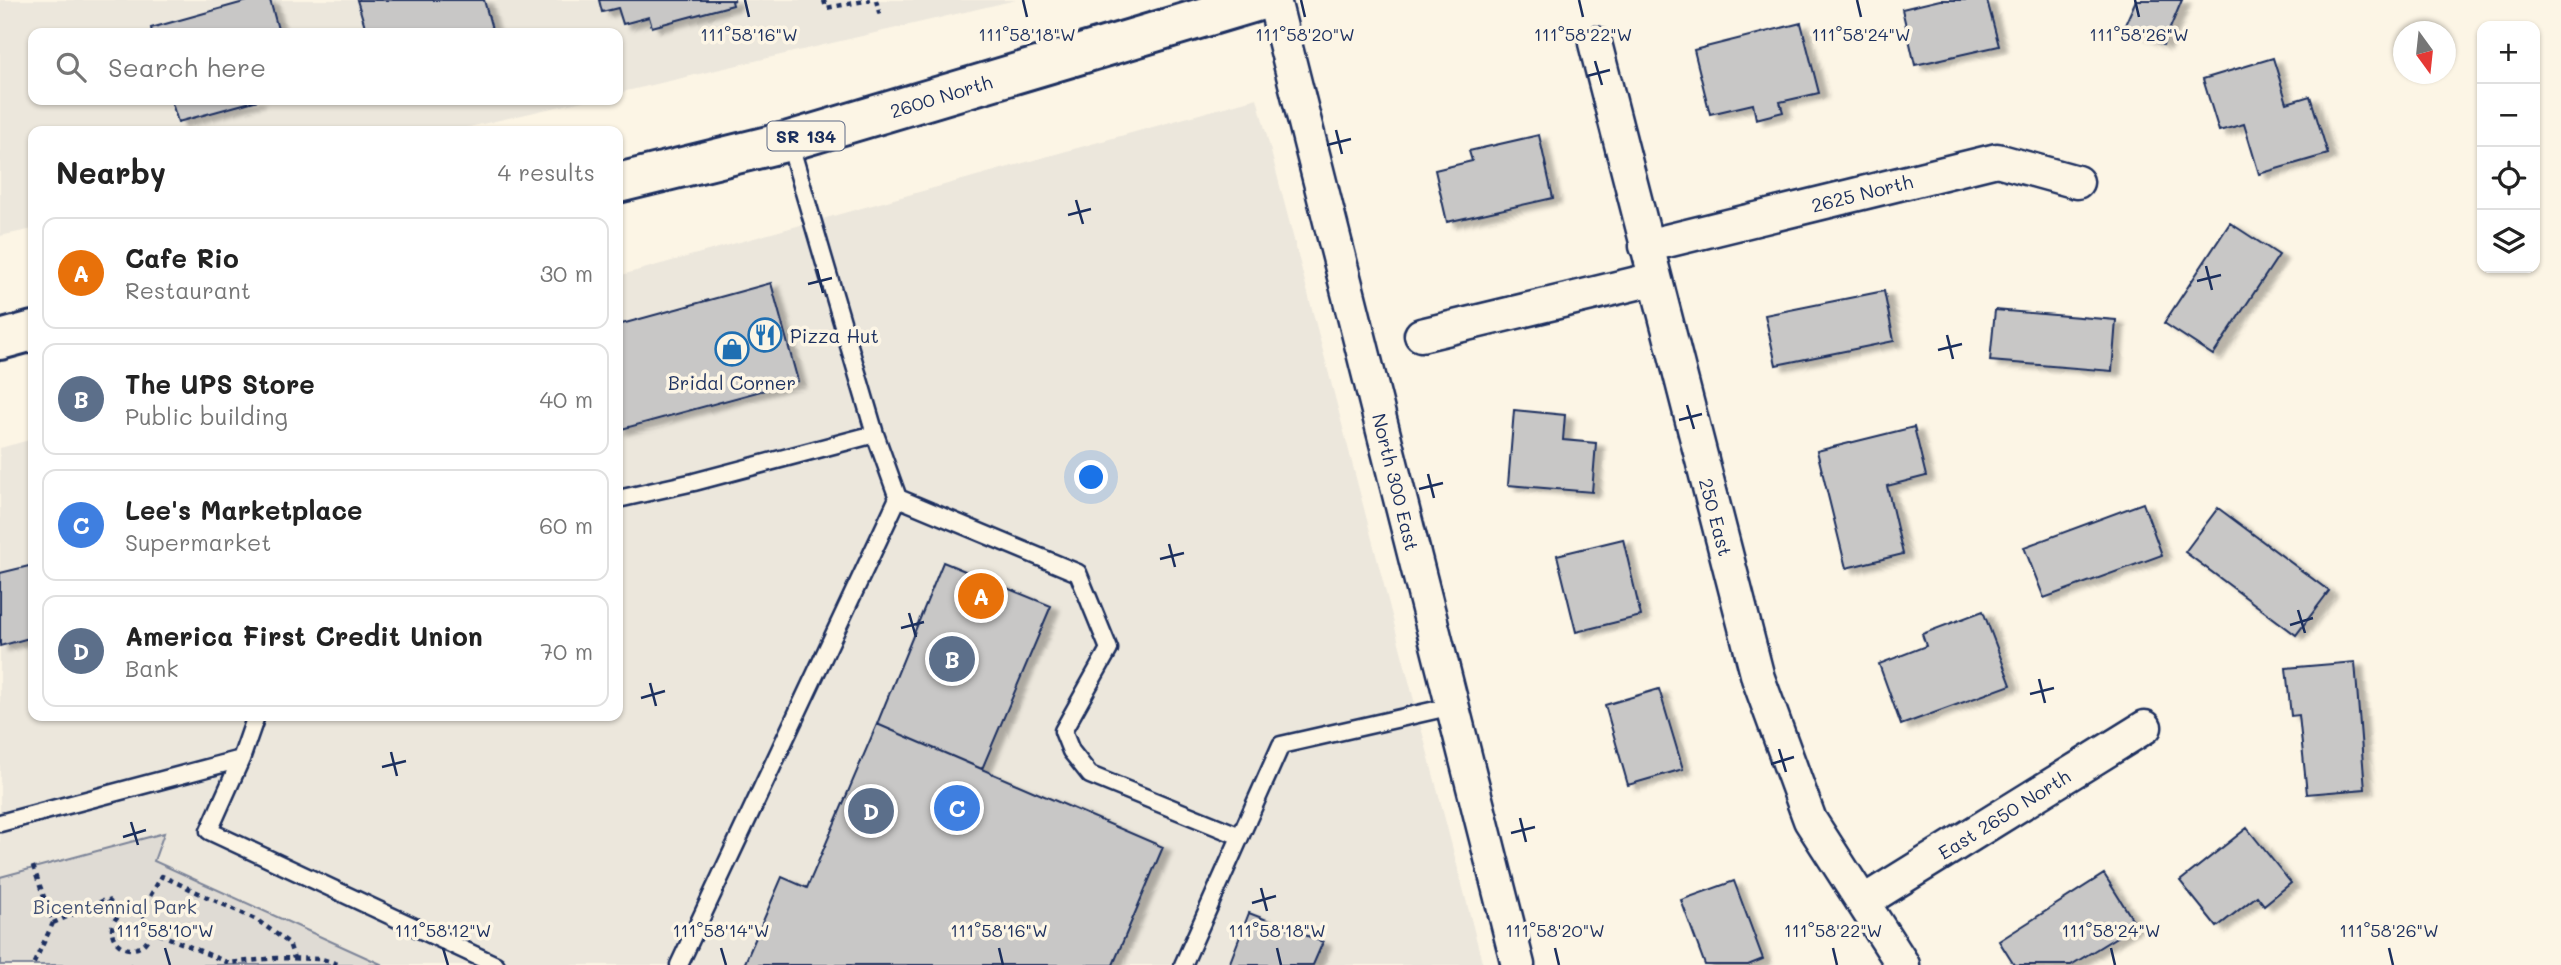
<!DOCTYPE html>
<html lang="en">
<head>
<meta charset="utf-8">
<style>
	:root { --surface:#fff; --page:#f2f2f2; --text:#222; --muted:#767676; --line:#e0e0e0; --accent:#b45309 }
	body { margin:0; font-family:Mali,sans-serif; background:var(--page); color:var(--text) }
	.controls { position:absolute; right:21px; top:21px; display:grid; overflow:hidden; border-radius:14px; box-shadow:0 2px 5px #0004 }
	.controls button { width:63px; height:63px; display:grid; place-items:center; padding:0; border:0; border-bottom:2px solid var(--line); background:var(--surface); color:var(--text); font:35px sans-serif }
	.compass { position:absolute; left:2393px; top:21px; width:63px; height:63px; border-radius:50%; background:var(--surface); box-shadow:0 2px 5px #0004; rotate:165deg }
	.you { position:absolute; left:1092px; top:478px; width:24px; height:24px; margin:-18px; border:5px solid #fff; border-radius:50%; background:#1a73e8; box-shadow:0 0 0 10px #1a73e833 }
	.badge { display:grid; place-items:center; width:46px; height:46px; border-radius:50%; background:var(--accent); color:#fff; font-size:23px; font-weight:700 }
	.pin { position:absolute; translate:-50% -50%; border:4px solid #fff; box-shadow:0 2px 7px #0006 }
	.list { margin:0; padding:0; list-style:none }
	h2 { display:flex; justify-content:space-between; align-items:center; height:91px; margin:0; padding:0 28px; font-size:30px }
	h2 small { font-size:23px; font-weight:400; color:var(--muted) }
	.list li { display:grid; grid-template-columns:46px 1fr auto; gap:21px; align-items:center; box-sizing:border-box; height:112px; margin:0 14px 14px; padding:0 14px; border:2px solid var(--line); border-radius:14px }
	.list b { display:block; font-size:26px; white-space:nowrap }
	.list p { margin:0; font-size:23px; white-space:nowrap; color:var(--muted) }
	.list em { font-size:23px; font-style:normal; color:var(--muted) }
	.icon { flex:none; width:38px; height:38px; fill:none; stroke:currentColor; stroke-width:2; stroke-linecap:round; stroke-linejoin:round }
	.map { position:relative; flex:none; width:2561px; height:965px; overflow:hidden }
	.search { position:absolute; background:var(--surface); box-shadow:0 2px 5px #0004; left:28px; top:28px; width:595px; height:77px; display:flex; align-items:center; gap:18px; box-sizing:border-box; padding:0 24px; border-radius:14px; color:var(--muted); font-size:26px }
	.panel { position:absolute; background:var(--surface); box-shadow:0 2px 5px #0004; left:28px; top:126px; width:595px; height:595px; border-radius:14px }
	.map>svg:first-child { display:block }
	.built { fill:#ece7dc }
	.green { fill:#dfdbd4; stroke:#7d8599; stroke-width:2 }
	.building { fill:#c8c7c6; stroke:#1b2f5e; stroke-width:2; filter:url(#shadow) }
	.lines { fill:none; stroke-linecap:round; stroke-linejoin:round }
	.service-casing { stroke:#1b2f5e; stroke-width:21 }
	.minor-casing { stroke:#1b2f5e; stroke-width:37 }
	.primary-casing { stroke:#1b2f5e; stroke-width:44 }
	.path { stroke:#1b2f5e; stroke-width:4.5; stroke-dasharray:5 5; stroke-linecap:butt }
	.service { stroke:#fcf5e5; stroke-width:16 }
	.minor { stroke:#fcf5e5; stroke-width:32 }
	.primary { stroke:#fcf5e5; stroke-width:38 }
	.ticks { fill:none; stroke:#1b2f5e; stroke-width:2.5 }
	.labels { text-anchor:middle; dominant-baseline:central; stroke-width:7; stroke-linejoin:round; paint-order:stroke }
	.shield { fill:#fcf5e5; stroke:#5e6a86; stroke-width:2 }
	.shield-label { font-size:18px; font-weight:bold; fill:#1b2f5e }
	.street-label { font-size:19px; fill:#1b2f5e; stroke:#fcf5e5 }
	.poi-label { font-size:19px; fill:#1b2f5e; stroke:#fcf5e5; text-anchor:start }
	.park-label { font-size:19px; fill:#425176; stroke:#fcf5e5 }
	.ticks-label { font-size:18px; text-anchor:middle; fill:#1b2f5e; stroke:#fcf5e5; stroke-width:7; stroke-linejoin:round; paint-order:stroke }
</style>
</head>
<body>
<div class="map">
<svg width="2561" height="965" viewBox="0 0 2561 965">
	<defs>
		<filter id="shadow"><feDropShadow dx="8" dy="4.5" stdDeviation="2" flood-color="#0004"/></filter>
	</defs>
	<rect width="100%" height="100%" fill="#fcf5e5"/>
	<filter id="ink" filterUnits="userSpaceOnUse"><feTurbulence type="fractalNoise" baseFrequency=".0143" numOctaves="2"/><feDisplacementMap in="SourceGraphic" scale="14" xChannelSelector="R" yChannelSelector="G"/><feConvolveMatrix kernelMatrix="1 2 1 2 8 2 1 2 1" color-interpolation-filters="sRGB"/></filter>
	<g filter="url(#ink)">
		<path class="built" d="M 0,0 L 1016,0 L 618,93 L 618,33 L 33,33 L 33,100 L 587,100 L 452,131 L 33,131 L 33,229 L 0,236 Z
			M 1257,98 L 1483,965 L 376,965 L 154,861 L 163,833 L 0,877 L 0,448 L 33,439 L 33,716 L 618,716 L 618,276 Z"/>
		<path class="green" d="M 164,833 L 154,861 L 383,965 L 0,965 L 0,877 Z"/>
		<path class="building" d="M 251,0 L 270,0 L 279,33 L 152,33 L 151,28 Z
			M 357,0 L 484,0 L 493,33 L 367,33 Z
			M 599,0 L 735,0 L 732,1 L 733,5 L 652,27 L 649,17 L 623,24 L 618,8 L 602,12 Z
			M 1940,0 L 1987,0 L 1999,46 L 1915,65 L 1902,9 Z
			M 2136,0 L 2182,0 L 2163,45 L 2124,27 Z
			M 1801,23 L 1819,93 L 1780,102 L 1783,112 L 1756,119 L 1753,104 L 1710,114 L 1694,50 Z
			M 2273,58 L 2287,103 L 2310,96 L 2328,154 L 2259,174 L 2244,124 L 2219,131 L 2203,79 Z
			M 171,100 L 258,100 L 178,122 Z
			M 1539,135 L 1553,198 L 1447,222 L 1435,170 L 1472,161 L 1469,151 Z
			M 2230,223 L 2279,255 L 2213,355 L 2164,323 Z
			M 771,283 L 798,381 L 618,430 L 618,325 Z
			M 1884,291 L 1894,341 L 1776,365 L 1765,315 Z
			M 1995,310 L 2116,320 L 2112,371 L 1990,361 Z
			M 1514,410 L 1565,415 L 1563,440 L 1596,443 L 1592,492 L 1508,485 Z
			M 1914,427 L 1926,476 L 1887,486 L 1903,554 L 1846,568 L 1817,451 Z
			M 2143,503 L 2162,555 L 2044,598 L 2024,547 Z
			M 2218,508 L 2329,591 L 2296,635 L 2185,552 Z
			M 1623,539 L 1641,616 L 1576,632 L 1557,555 Z
			M 943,562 L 1051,606 L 982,769 L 877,724 Z
			M 33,565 L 33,637 L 0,646 L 0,573 Z
			M 1983,611 L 2011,685 L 1901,725 L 1879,664 L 1926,646 L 1922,634 Z
			M 2355,662 L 2365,789 L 2307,794 L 2299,715 L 2291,716 L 2286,668 Z
			M 1659,689 L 1683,769 L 1628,785 L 1605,705 Z
			M 877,724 L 1163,847 L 1113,965 L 744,965 L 782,877 L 807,888 Z
			M 2247,828 L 2291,883 L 2264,905 L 2257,896 L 2217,927 L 2180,881 Z
			M 2104,874 L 2136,925 L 2071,965 L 2014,965 L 1999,941 Z
			M 1734,881 L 1763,959 L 1748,965 L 1705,965 L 1681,900 Z
			M 1249,913 L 1323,942 L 1313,965 L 1229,965 Z"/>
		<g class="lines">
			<defs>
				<path id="service" d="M 789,141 L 875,434 L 898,498 L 1078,573 L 1109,649 L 1063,731 L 1071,751 L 1090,775 L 1240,836
					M 618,499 L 694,482 L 875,434
					M 241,759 L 209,831 L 496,965
					M 0,823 L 241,759 L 256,716
					M 679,965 L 898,498
					M 1183,965 L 1281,745 L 1453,706"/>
				<path id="minor" d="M 1274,0 L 1518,965
					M 1595,43 L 1758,678 L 1810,820 L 1903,965
					M 1646,246 L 1997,160 L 2077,182
					M 1421,335 L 1654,279
					M 1863,902 L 2145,727"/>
				<path id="primary" d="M 618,183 L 789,141 L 1262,0
					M 0,340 L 33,331"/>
			</defs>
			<use href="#service" class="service-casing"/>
			<use href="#minor" class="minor-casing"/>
			<use href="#primary" class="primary-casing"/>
			<path class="path" d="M 824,0 L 826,8 L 870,0
				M 876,0 L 880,16
				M 33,866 L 53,923 L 33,965
				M112 930a19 19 0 1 1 38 0a19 19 0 1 1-38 0Z
				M 140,913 L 162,876 L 257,920 L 289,943 L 294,958
				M 53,923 L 107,899 L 122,913
				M 150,930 L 229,963 L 276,958 L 322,959 L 341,965"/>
			<use href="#service" class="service"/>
			<use href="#minor" class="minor"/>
			<use href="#primary" class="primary"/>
		</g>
	</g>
	<path class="ticks" d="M 745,0 L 749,17M 1023,0 L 1027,17M 1301,0 L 1305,17M 1579,0 L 1583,17M 1857,0 L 1861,17M 2135,0 L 2139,17M 1595,61 L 1602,85M 1587,76 L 1610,70M 1336,130 L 1342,154M 1327,145 L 1351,139M 1076,200 L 1083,224M 1068,215 L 1091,209M 2206,266 L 2212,290M 817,269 L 823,293M 2197,281 L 2221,275M 808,284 L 832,278M 1947,335 L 1953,359M 1938,350 L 1962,344M 1687,405 L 1694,429M 1679,420 L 1702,414M 1428,474 L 1434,498M 1419,489 L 1443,483M 1169,544 L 1175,567M 1160,559 L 1184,553M 2298,610 L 2305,633M 909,613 L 916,637M 2290,625 L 2313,618M 901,628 L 924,622M 2039,679 L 2045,703M 650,683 L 656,706M 2030,694 L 2054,688M 641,698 L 665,691M 1779,749 L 1786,772M 391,752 L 397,776M 1771,764 L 1794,757M 382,767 L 406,761M 1520,818 L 1526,842M 131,822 L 138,845M 1511,833 L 1535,827M 123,837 L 146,830M 1261,888 L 1267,911M 1252,903 L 1276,896M 165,948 L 170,965M 443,948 L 448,965M 721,948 L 726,965M 999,948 L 1003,965M 1277,948 L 1281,965M 1555,948 L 1559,965M 1833,948 L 1837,965M 2111,948 L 2115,965M 2389,948 L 2393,965"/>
	<defs>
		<symbol id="restaurant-ring" viewBox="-11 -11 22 22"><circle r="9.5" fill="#fcf5e5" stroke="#1f6fb2" stroke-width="1.5"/><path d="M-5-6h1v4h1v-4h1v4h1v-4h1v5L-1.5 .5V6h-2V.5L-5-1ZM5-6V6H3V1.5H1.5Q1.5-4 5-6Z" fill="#1f6fb2"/></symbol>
		<symbol id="shop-ring" viewBox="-11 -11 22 22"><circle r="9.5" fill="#fcf5e5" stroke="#1f6fb2" stroke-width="1.5"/><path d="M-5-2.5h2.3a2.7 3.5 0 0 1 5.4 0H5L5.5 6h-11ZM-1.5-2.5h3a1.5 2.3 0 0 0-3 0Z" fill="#1f6fb2"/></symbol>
	</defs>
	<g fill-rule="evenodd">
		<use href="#restaurant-ring" x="746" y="316" width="38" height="38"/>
		<use href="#shop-ring" x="713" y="330" width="38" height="38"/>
	</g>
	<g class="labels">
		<rect class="shield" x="767.5" y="121.5" width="77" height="29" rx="5"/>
		<g class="shield-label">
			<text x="806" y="136">SR 134</text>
		</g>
		<g class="street-label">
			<text transform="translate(941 96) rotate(-17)">2600 North</text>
			<text transform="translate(1862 193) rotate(-14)">2625 North</text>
			<text transform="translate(1396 482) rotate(76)">North 300 East</text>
			<text transform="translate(1716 517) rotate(75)">250 East</text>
			<text transform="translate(2004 814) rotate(-32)">East 2650 North</text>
		</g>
		<g class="poi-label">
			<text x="790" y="335">Pizza Hut</text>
			<text x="732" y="382" text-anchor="middle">Bridal Corner</text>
		</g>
		<g class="park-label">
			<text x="115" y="906">Bicentennial Park</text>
		</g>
	</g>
	<g class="ticks-label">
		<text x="749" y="41">111°58'16"W</text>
		<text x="1027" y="41">111°58'18"W</text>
		<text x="1305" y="41">111°58'20"W</text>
		<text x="1583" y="41">111°58'22"W</text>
		<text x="1861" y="41">111°58'24"W</text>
		<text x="2139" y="41">111°58'26"W</text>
		<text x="165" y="937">111°58'10"W</text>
		<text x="443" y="937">111°58'12"W</text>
		<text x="721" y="937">111°58'14"W</text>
		<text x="999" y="937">111°58'16"W</text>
		<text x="1277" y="937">111°58'18"W</text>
		<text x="1555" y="937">111°58'20"W</text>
		<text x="1833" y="937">111°58'22"W</text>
		<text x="2111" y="937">111°58'24"W</text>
		<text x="2389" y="937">111°58'26"W</text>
	</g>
</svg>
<div class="controls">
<button>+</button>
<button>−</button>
<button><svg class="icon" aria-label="locate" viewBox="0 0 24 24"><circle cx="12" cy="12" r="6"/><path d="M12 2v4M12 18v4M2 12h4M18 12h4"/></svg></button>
<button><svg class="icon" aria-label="layers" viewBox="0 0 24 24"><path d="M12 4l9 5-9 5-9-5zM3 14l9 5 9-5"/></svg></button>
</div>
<svg class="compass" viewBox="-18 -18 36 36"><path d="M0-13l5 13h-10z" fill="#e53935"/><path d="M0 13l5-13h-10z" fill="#767676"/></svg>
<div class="you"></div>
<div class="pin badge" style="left:981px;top:596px;background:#e8710a">A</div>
<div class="pin badge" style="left:952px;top:659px;background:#5c6f8a">B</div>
<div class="pin badge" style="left:957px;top:808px;background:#3f7fe0">C</div>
<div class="pin badge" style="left:871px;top:811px;background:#5c6f8a">D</div>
<div class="search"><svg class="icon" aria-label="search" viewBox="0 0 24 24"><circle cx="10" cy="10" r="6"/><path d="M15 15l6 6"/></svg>Search here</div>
<section class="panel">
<h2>Nearby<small>4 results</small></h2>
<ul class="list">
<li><span class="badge" style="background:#e8710a">A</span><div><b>Cafe Rio</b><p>Restaurant</p></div><em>30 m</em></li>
<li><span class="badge" style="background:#5c6f8a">B</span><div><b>The UPS Store</b><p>Public building</p></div><em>40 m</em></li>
<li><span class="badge" style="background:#3f7fe0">C</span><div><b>Lee's Marketplace</b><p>Supermarket</p></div><em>60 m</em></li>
<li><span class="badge" style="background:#5c6f8a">D</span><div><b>America First Credit Union</b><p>Bank</p></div><em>70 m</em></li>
</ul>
</section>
</div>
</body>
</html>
